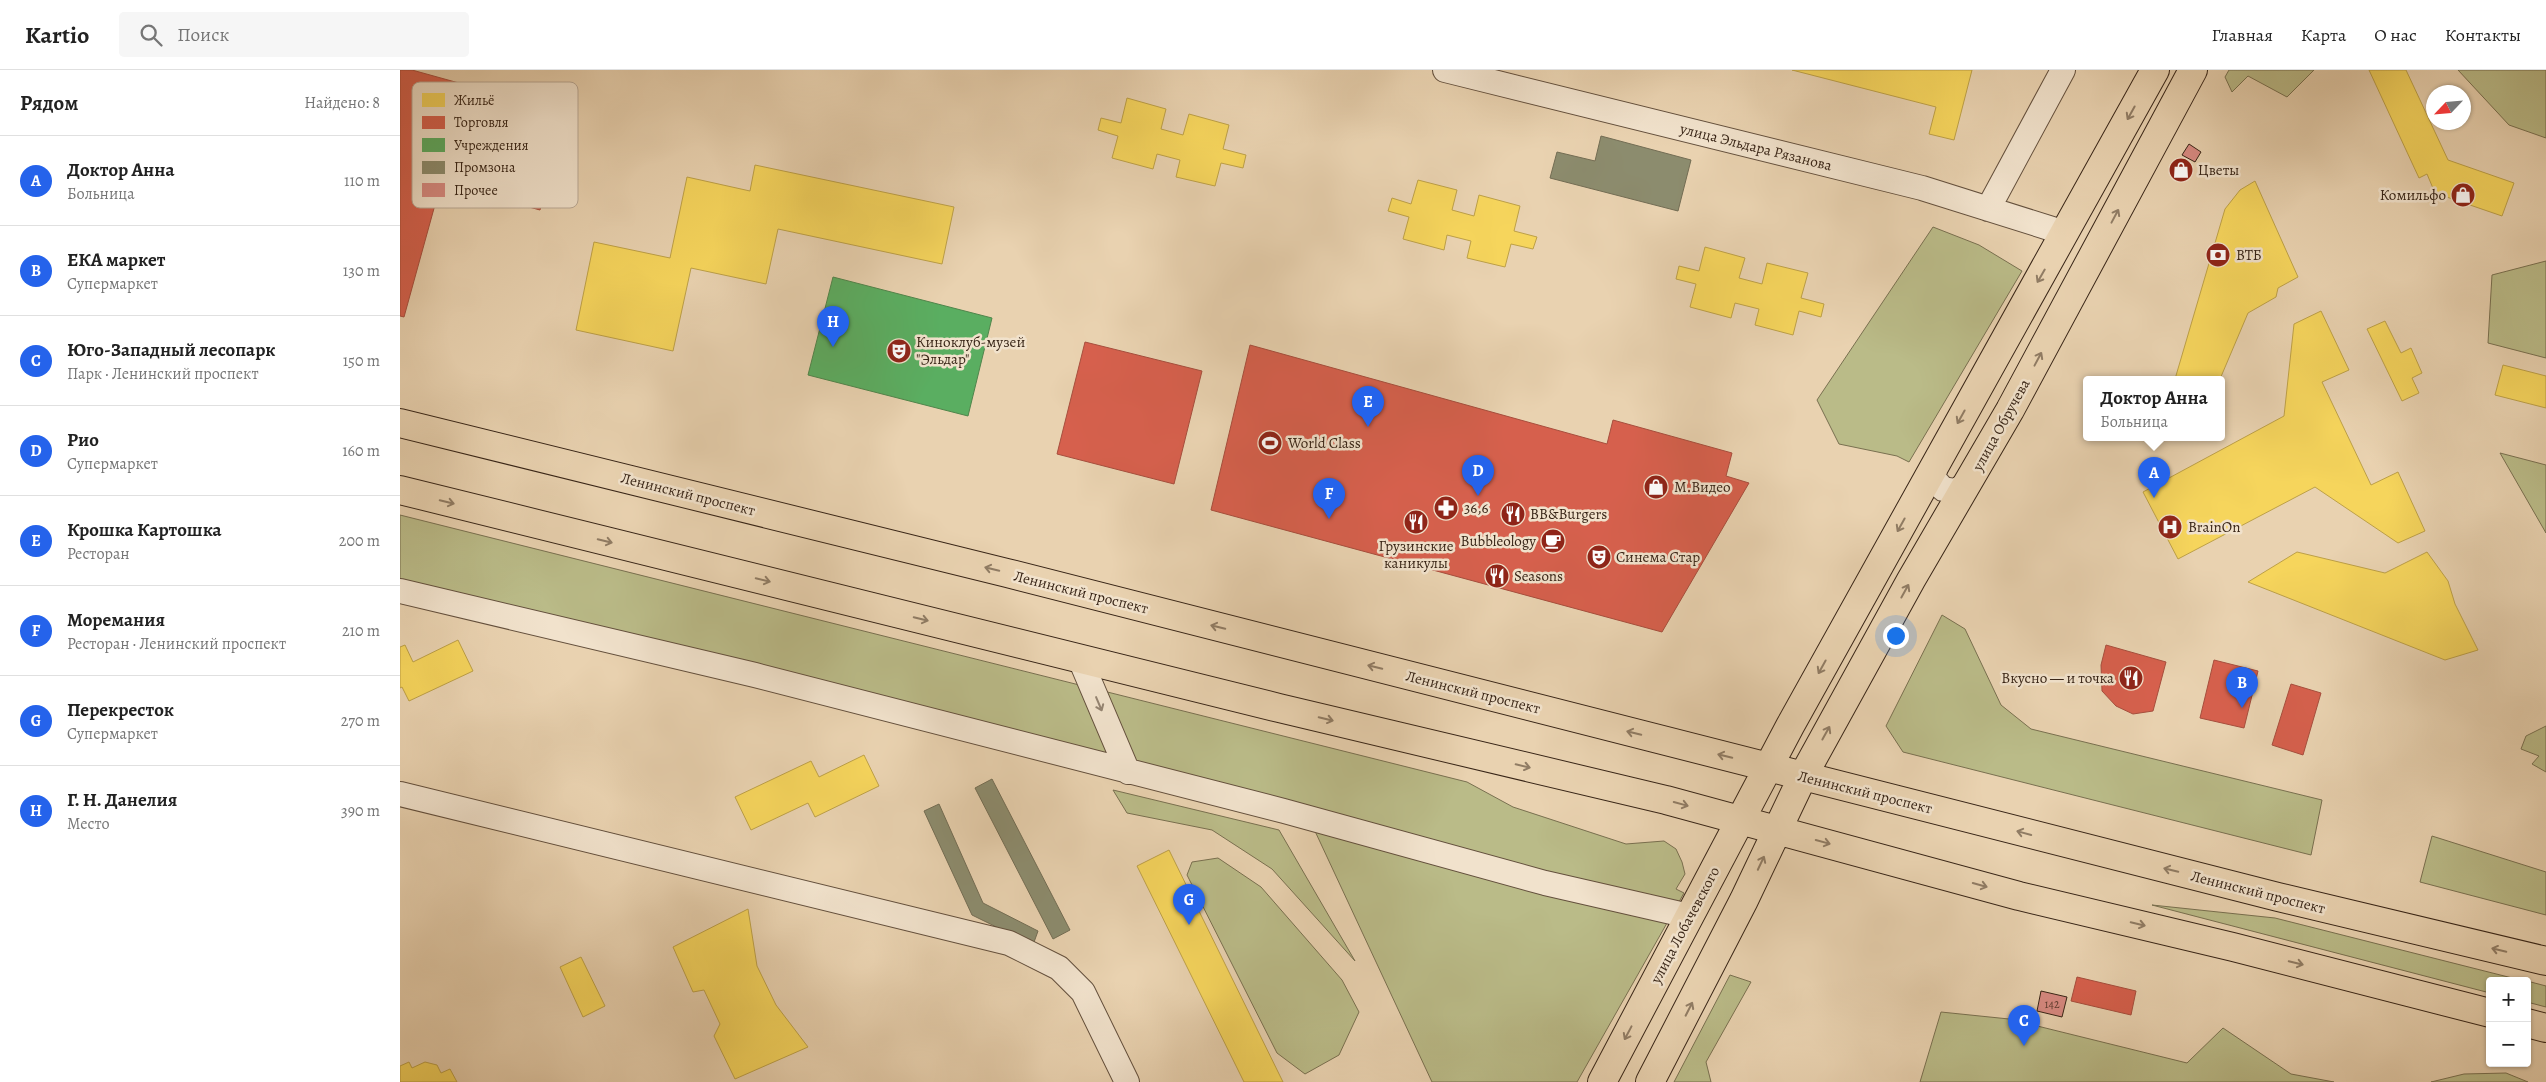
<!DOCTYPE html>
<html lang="ru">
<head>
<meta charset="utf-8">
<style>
	:root { --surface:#fff; --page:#f6f6f6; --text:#222; --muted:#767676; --line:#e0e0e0; --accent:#2563eb }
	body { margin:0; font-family:Alegreya,serif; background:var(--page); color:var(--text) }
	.controls { position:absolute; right:15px; bottom:15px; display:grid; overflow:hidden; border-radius:5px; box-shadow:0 1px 4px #0004 }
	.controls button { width:45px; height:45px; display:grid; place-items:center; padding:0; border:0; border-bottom:1px solid var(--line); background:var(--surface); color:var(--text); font:25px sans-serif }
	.compass { position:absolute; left:2026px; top:15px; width:45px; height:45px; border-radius:50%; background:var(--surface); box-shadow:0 1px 4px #0004; rotate:244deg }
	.you { position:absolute; left:1495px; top:565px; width:18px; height:18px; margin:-12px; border:4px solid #fff; border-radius:50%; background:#1a73e8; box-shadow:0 0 0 8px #1a73e833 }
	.badge { display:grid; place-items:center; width:32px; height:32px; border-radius:50%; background:var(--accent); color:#fff; font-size:16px; font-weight:700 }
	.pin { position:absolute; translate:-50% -41px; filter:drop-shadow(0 1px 2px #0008) }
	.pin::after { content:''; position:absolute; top:26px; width:18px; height:15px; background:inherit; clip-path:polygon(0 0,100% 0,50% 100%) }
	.popup { position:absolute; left:1683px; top:306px; width:142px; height:65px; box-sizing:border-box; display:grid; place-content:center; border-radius:5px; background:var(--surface); filter:drop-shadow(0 1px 4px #0005); font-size:16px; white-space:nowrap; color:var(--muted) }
	.popup b { font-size:19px; color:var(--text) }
	.popup::after { content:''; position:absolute; left:50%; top:100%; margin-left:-10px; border:10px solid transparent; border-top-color:var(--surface) }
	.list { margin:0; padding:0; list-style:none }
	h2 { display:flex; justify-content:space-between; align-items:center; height:65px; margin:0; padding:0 20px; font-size:21px }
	h2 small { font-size:16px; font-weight:400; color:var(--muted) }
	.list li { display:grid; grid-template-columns:32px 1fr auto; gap:15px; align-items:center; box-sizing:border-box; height:90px; padding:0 20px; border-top:1px solid var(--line) }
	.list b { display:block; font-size:19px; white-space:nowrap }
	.list p { margin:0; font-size:16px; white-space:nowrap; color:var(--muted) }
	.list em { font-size:16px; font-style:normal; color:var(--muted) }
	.icon { flex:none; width:28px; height:28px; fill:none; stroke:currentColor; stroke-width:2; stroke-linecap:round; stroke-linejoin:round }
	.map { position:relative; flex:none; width:2146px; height:1012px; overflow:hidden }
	header { display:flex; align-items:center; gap:30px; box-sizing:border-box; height:70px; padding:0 25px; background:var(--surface); border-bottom:1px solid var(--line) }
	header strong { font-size:24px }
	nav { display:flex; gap:28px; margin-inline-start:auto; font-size:18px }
	.search { width:350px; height:45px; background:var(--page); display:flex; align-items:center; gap:12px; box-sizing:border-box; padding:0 18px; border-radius:5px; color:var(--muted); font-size:19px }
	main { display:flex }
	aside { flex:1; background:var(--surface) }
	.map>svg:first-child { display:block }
	.green { fill:#babb88; stroke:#797050 }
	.homes { fill:#f6d55c; stroke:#bda047 }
	.shops { fill:#d6604d; stroke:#a74e3d }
	.public { fill:#5aae61; stroke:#50854b }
	.industry { fill:#8c8c6e; stroke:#736d54 }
	.building { fill:#d88a82; stroke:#382517 }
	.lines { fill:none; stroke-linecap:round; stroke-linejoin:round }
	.minor-casing { stroke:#64503d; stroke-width:26 }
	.major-casing { stroke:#382517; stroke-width:30 }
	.minor { stroke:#f1e2cc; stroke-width:24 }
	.major { stroke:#e9d2b0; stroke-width:28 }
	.oneway { stroke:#907c64 }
	.oneway2 { stroke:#948472 }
	.labels { text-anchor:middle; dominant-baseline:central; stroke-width:5; stroke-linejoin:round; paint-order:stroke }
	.number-label { font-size:12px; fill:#603e32 }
	.street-label { font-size:15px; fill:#382517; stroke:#f1e2cc }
	.poi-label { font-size:15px; fill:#382517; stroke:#f1e2cc; text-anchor:start }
	.key { fill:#f1e2cc; stroke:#baa996; stroke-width:1 }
	.key-label { font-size:14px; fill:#382517 }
</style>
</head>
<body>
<header>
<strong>Kartio</strong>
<div class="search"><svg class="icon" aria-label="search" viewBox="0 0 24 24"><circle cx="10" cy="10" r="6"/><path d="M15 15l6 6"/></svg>Поиск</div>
<nav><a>Главная</a><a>Карта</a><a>О нас</a><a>Контакты</a></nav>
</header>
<main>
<aside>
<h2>Рядом<small>Найдено: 8</small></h2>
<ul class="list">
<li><span class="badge">A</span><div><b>Доктор Анна</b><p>Больница</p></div><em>110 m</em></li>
<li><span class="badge">B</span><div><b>ЕКА маркет</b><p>Супермаркет</p></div><em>130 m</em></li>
<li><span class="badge">C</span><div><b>Юго-Западный лесопарк</b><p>Парк · Ленинский проспект</p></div><em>150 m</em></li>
<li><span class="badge">D</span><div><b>Рио</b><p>Супермаркет</p></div><em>160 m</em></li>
<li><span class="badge">E</span><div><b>Крошка Картошка</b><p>Ресторан</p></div><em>200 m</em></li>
<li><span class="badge">F</span><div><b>Моремания</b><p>Ресторан · Ленинский проспект</p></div><em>210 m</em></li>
<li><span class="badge">G</span><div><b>Перекресток</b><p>Супермаркет</p></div><em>270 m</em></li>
<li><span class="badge">H</span><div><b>Г. Н. Данелия</b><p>Место</p></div><em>390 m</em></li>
</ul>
</aside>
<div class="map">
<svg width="2146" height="1012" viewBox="0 0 2146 1012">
	<rect width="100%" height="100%" fill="#e9d2b0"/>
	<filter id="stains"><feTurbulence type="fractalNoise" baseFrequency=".004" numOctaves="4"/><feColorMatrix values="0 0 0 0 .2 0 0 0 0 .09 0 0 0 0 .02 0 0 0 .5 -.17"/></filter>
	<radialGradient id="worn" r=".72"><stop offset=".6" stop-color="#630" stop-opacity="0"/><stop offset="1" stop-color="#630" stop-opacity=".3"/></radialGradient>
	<path class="green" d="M 1829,0 L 1914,0 L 1887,27 L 1848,6 L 1832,22 L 1825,7 Z
		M 2058,0 L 2146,0 L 2146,68 L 2109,55 Z
		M 1533,157 L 1579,175 L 1622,201 L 1509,392 L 1497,386 L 1439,374 L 1417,330 Z
		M 2146,191 L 2146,288 L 2088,273 L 2092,205 Z
		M 2100,383 L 2146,395 L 2146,463 Z
		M 0,445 L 1067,712 L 1113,737 L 1226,774 L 1264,771 L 1276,779 L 1282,792 L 1285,804 L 1276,819 L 1284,823 L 1177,1012 L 1032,1012 L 914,759 L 0,510 Z
		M 1542,545 L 1565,559 L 1601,635 L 1631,659 L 1922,730 L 1911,785 L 1503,682 L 1486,656 Z
		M 2146,656 L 2146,702 L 2132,694 L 2139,686 L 2121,679 L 2126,666 Z
		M 713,720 L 879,760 L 955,891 L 872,799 L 812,760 L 727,743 Z
		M 2032,766 L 2146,802 L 2146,845 L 2020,812 Z
		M 818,788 L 861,817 L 942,910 L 959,942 L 939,985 L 905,1004 L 877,983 L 787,805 L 792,792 Z
		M 1752,835 L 1875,848 L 2124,911 L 2090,911 L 2090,923 Z
		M 1330,905 L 1351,912 L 1306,992 L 1311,1012 L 1274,1012 Z
		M 2127,911 L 2146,916 L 2146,937 L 2127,932 Z
		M 1541,942 L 1609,949 L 1787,993 L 1823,958 L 1891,1004 L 1934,1012 L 1520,1012 Z
		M 2106,1003 L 2128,1012 L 2031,1012 L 2064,1004 Z"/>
	<path class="homes" d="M 1392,0 L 1572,0 L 1554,70 L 1529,64 L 1536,37 Z
		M 1969,0 L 2006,0 L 2048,90 L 2114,113 L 2102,146 L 2035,123 L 2027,104 L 2019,108 Z
		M 727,28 L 766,39 L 761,59 L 783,65 L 789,44 L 829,55 L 823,79 L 846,85 L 843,98 L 821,93 L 815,116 L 776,107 L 780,90 L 757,84 L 753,99 L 712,88 L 718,66 L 698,60 L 701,48 L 721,53 Z
		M 355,95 L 554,137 L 542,194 L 378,159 L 366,214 L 291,198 L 273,281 L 176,260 L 194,172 L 270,188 L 287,107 L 350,121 Z
		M 1018,110 L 1057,120 L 1052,140 L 1074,146 L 1079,125 L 1120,136 L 1114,161 L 1137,167 L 1133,179 L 1111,174 L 1105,197 L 1067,188 L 1071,171 L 1047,165 L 1044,180 L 1003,169 L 1009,147 L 988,141 L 992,128 L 1011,134 Z
		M 1855,111 L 1898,207 L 1878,218 L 1876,227 L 1848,243 L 1820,309 L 1775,309 L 1825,139 L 1840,120 Z
		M 1305,177 L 1345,188 L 1339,208 L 1362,214 L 1367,193 L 1408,203 L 1401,228 L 1424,234 L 1421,247 L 1399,241 L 1393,265 L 1355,255 L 1359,239 L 1335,233 L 1331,248 L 1290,237 L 1296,214 L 1276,209 L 1279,196 L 1299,201 Z
		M 1921,241 L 1949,300 L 1922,312 L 1971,415 L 1998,402 L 2025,461 L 1998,473 L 1915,417 L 1778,489 L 1743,422 L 1884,346 L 1894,254 Z
		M 1985,251 L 2001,283 L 2011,278 L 2022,303 L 2012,308 L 2019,323 L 2002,331 L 1967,259 Z
		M 2103,295 L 2146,306 L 2146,338 L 2095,325 Z
		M 1897,482 L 1985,503 L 2027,482 L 2048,511 L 2055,534 L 2078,580 L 2045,590 L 1848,512 Z
		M 58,570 L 73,601 L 9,631 L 2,617 L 0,618 L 0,577 L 5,575 L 13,592 Z
		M 464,685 L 479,716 L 415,747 L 408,733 L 351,760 L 335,727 L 411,691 L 419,707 Z
		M 769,780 L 883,1012 L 844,1012 L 737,796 Z
		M 348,839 L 357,896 L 376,935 L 408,977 L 335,1009 L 314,966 L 320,954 L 304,920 L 293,922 L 273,877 Z
		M 181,887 L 205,936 L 183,947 L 160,897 Z
		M 9,992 L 12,998 L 25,992 L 37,995 L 41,1003 L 50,999 L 57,1012 L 0,1012 L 0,996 Z"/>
	<path class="shops" d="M 0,0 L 12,0 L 113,28 L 115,19 L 148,29 L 150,21 L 168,25 L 161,48 L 140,43 L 134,65 L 159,71 L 140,140 L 41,113 L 4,247 L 0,246 Z
		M 1778,90 L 1791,98 L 1783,110 L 1771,102 Z
		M 685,272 L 802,301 L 774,414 L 657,384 Z
		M 850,275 L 1207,374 L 1213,350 L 1332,383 L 1326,406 L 1349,413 L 1262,562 L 811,440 Z
		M 1706,575 L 1766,592 L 1753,641 L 1733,644 L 1716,636 L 1702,621 L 1701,595 Z
		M 1814,590 L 1858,601 L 1844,658 L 1800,648 Z
		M 1891,614 L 1921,623 L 1903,685 L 1872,675 Z
		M 1677,907 L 1736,921 L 1731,945 L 1671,931 Z"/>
	<path class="public" d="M 433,207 L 592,248 L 568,346 L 408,305 Z"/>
	<path class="industry" d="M 1201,66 L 1291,90 L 1278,141 L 1150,108 L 1157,82 L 1195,91 Z
		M 592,709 L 670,860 L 653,869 L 575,718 Z
		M 539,734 L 583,833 L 638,861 L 633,875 L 572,845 L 524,741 Z"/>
	<path class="building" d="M 1789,74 L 1801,82 L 1795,92 L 1782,85 Z
		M 1641,921 L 1667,927 L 1662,947 L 1637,941 Z"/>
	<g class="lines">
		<defs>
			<path id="minor" d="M 1045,0 L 1522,118 L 1665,163
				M 1588,139 L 1663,0
				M 1535,393 L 1534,409 L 1543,419 L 1556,421 L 1569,412
				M 0,521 L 355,605 L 884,741 L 1145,813 L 1289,846
				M 680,589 L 728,702
				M 0,724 L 609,873 L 659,898 L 683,922 L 727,1012"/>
			<path id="major" d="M 0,353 L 607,503 L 1878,827 L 2146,891
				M 0,420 L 879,638 L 1266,730 L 1619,826 L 1833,877 L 2090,943
				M 2127,953 L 2146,958
				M 1202,1012 L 1390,656 L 1755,0
				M 1250,1012 L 1344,830 L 1403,706 L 1511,510 L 1610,340 L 1793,0"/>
		</defs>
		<use href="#minor" class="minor-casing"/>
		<use href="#major" class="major-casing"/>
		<use href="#minor" class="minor"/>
		<use href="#major" class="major"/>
	</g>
	<defs><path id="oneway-shaft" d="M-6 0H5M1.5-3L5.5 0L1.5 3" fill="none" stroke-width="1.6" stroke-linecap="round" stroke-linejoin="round" transform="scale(1.25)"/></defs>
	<g class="oneway">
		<use href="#oneway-shaft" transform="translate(1731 43) rotate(119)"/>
		<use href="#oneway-shaft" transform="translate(1715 146) rotate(-62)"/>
		<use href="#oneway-shaft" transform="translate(1641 206) rotate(120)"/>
		<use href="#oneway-shaft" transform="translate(1638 289) rotate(-62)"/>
		<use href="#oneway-shaft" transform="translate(1561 347) rotate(119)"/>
		<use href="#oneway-shaft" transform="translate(47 432) rotate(14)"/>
		<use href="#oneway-shaft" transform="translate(1501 455) rotate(119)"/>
		<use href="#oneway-shaft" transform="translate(205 471) rotate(14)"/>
		<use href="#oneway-shaft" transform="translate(592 499) rotate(-166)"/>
		<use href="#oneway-shaft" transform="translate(363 510) rotate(14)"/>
		<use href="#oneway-shaft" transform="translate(1505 521) rotate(-61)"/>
		<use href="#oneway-shaft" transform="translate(521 549) rotate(14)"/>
		<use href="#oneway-shaft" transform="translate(818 557) rotate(-166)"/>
		<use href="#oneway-shaft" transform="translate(975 597) rotate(-166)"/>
		<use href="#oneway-shaft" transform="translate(1422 597) rotate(119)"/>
		<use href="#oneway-shaft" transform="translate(926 649) rotate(13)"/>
		<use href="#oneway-shaft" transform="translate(1234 663) rotate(-166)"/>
		<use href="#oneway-shaft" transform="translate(1426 663) rotate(-61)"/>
		<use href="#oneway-shaft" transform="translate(1325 686) rotate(-166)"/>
		<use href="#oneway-shaft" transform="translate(1123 696) rotate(13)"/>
		<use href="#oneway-shaft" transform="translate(1281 734) rotate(15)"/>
		<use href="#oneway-shaft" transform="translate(1624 763) rotate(-165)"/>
		<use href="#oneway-shaft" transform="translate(1423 772) rotate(15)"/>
		<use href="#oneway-shaft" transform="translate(1361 793) rotate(-65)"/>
		<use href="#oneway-shaft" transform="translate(1771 800) rotate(-166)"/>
		<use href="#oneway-shaft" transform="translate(1580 815) rotate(16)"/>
		<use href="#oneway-shaft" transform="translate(1738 854) rotate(13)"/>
		<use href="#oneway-shaft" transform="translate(2099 880) rotate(-167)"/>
		<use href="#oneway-shaft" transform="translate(1896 893) rotate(14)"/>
		<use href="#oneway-shaft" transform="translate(1289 939) rotate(-63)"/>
		<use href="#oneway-shaft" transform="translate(1228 963) rotate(118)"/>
	</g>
	<use class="oneway2" href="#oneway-shaft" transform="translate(699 634) rotate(67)"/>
	<defs>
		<symbol id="shop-disc" viewBox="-11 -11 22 22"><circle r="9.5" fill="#8f2418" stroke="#f1e2cc"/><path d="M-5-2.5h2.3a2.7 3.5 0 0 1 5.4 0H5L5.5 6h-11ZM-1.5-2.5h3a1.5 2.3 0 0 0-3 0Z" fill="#fff"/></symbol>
		<symbol id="bank-disc" viewBox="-11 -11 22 22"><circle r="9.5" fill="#8f2418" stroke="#f1e2cc"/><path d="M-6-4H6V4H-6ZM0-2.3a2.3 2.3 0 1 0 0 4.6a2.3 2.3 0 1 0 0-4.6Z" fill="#fff"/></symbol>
		<symbol id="theatre-disc" viewBox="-11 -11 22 22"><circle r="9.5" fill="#8f2418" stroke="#f1e2cc"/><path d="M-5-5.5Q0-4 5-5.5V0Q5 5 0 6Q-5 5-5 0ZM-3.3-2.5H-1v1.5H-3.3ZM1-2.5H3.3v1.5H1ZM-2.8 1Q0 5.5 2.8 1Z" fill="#fff"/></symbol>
		<symbol id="stadium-disc" viewBox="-11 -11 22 22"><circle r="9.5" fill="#8f2418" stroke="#f1e2cc"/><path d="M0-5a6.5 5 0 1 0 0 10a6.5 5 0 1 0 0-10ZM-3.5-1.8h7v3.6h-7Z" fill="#fff"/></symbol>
		<symbol id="pharmacy-disc" viewBox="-11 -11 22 22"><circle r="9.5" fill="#8f2418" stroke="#f1e2cc"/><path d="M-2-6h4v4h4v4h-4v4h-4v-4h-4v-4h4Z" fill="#fff"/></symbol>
		<symbol id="restaurant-disc" viewBox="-11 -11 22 22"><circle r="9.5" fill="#8f2418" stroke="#f1e2cc"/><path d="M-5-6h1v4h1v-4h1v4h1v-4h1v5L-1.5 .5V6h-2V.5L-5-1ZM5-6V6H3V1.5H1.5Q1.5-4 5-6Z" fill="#fff"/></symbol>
		<symbol id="hospital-disc" viewBox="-11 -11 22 22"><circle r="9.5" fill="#8f2418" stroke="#f1e2cc"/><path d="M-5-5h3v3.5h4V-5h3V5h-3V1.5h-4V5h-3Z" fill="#fff"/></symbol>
		<symbol id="cafe-disc" viewBox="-11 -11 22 22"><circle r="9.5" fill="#8f2418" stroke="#f1e2cc"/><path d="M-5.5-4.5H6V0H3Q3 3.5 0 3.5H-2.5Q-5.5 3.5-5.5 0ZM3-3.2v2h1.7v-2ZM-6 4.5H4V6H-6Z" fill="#fff"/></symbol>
	</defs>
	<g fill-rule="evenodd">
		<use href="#shop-disc" x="1767" y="86" width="28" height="28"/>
		<use href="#shop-disc" x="2049" y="111" width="28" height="28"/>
		<use href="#bank-disc" x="1804" y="171" width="28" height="28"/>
		<use href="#theatre-disc" x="485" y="267" width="28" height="28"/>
		<use href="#stadium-disc" x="856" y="359" width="28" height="28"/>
		<use href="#shop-disc" x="1242" y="403" width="28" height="28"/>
		<use href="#pharmacy-disc" x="1032" y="424" width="28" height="28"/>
		<use href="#restaurant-disc" x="1099" y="430" width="28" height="28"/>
		<use href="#restaurant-disc" x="1002" y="438" width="28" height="28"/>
		<use href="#hospital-disc" x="1756" y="443" width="28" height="28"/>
		<use href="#cafe-disc" x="1139" y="457" width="28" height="28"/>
		<use href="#theatre-disc" x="1185" y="473" width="28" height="28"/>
		<use href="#restaurant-disc" x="1083" y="492" width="28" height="28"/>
		<use href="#restaurant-disc" x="1717" y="594" width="28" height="28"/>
	</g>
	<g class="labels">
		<g class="number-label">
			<text x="1652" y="934">142</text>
		</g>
		<g class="street-label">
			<text transform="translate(1356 77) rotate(14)">улица Эльдара Рязанова</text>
			<text transform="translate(1601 355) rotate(-61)">улица Обручева</text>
			<text transform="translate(288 424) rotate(14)">Ленинский проспект</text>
			<text transform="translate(681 522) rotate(14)">Ленинский проспект</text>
			<text transform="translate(1073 622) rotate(14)">Ленинский проспект</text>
			<text transform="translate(1465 722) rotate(14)">Ленинский проспект</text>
			<text transform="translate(1858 822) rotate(14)">Ленинский проспект</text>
			<text transform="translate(1285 855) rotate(-62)">улица Лобачевского</text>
		</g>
		<g class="poi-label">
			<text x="1798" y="100">Цветы</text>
			<text x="2046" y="125" text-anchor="end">Комильфо</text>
			<text x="1836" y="185">ВТБ</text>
			<text x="516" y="272">Киноклуб-музей<tspan x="516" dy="17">"Эльдар"</tspan></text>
			<text x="888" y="373">World Class</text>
			<text x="1274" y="417">М.Видео</text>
			<text x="1064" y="438">36,6</text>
			<text x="1130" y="444">BB&amp;Burgers</text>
			<text x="1788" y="457">BrainOn</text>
			<text x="1136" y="471" text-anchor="end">Bubbleology</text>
			<text x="1016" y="476" text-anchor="middle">Грузинские<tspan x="1016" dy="17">каникулы</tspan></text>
			<text x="1216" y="487">Синема Стар</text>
			<text x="1114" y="506">Seasons</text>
			<text x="1714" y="608" text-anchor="end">Вкусно — и точка</text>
		</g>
	</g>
	<rect x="12" y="12" width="166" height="126" rx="8" class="key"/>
	<rect x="22" y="23" width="23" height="14" fill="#f6d55c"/>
	<rect x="22" y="46" width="23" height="13" fill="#d6604d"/>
	<rect x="22" y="68" width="23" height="14" fill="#5aae61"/>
	<rect x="22" y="91" width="23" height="13" fill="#8c8c6e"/>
	<rect x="22" y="113" width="23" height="14" fill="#d88a82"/>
	<g class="key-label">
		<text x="54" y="35">Жильё</text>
		<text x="54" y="57">Торговля</text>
		<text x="54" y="80">Учреждения</text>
		<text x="54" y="102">Промзона</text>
		<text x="54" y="125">Прочее</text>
	</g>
	<rect width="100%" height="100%" filter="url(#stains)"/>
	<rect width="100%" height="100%" fill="url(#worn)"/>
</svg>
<div class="controls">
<button>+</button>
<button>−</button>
</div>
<svg class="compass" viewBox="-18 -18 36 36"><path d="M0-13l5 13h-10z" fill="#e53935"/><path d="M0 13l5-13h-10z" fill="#767676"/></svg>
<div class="you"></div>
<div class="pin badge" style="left:1754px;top:428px">A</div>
<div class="popup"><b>Доктор Анна</b>Больница</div>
<div class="pin badge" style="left:1842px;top:638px">B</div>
<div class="pin badge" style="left:1624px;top:976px">C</div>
<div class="pin badge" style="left:1078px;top:426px">D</div>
<div class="pin badge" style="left:968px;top:357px">E</div>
<div class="pin badge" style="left:929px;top:449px">F</div>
<div class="pin badge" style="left:789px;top:855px">G</div>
<div class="pin badge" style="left:433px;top:277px">H</div>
</div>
</main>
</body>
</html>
